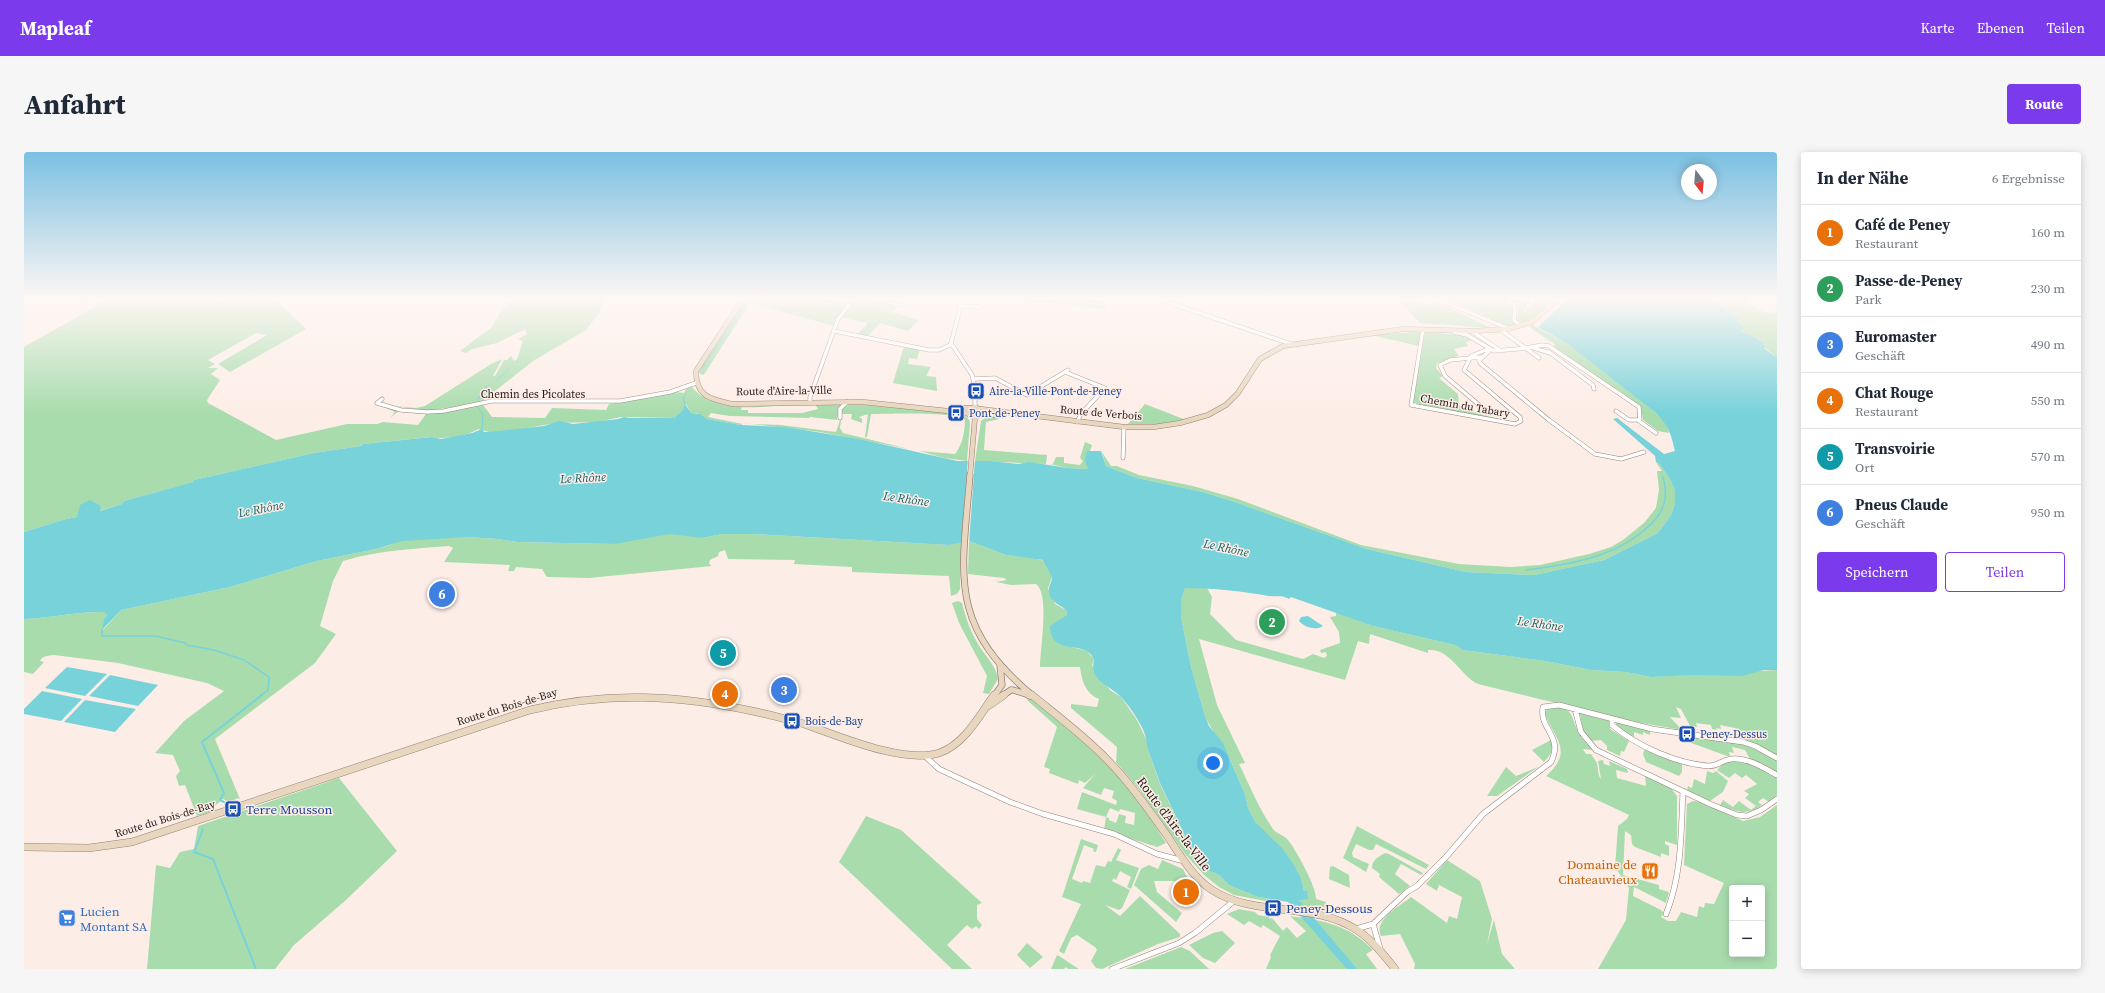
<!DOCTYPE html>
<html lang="de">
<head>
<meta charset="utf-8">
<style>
	:root { --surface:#fff; --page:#f6f6f7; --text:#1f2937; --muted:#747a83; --line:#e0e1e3; --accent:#7c3aed }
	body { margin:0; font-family:"Source Serif 4",serif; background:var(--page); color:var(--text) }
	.controls { position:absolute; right:12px; bottom:12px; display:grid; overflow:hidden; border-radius:4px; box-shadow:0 2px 10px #0003 }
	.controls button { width:36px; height:36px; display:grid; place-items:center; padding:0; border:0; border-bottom:1px solid var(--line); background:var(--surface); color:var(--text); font:20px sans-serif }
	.compass { position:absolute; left:1657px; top:12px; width:36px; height:36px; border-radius:50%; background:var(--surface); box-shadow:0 2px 10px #0003; rotate:164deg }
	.you { position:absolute; left:1189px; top:611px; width:14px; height:14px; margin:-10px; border:3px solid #fff; border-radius:50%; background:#1a73e8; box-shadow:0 0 0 6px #1a73e833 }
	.badge { display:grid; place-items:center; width:26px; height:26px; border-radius:50%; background:var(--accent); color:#fff; font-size:13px; font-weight:700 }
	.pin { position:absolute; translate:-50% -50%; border:2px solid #fff; box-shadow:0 1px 4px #0006 }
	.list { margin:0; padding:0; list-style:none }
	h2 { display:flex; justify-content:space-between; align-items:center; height:52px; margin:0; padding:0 16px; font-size:17px }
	h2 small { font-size:13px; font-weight:400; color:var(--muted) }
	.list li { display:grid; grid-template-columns:26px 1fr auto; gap:12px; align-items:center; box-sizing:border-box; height:56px; padding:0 16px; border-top:1px solid var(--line) }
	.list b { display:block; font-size:15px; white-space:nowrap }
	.list p { margin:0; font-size:13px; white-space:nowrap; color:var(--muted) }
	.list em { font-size:13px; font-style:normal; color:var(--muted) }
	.actions { display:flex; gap:8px; padding:12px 16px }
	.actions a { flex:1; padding:9px 0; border:1px solid var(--accent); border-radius:4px; text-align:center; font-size:14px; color:var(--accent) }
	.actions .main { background:var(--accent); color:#fff }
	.map { position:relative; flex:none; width:1753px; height:817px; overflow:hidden; border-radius:4px }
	header { display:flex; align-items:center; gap:24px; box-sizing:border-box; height:56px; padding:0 20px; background:var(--accent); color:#fff }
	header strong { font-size:19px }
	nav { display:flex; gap:22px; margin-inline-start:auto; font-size:14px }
	.intro { display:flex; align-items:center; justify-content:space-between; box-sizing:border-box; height:96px; padding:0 24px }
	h1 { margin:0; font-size:28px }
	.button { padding:10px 18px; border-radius:4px; background:var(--accent); color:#fff; font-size:14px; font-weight:700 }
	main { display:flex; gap:24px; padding:0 24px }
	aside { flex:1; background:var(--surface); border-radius:4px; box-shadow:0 2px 10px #0003 }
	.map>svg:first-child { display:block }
	.green { fill:#a8dcad; fill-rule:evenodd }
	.water { fill:#78d2da }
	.pier { fill:#fdede7 }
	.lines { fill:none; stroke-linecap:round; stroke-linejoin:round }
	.stream-far2 { stroke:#78d2da; stroke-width:1 }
	.stream-far1 { stroke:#78d2da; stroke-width:1.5 }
	.stream { stroke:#78d2da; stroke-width:2 }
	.street-far1-casing { stroke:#978077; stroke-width:4.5 }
	.street-casing { stroke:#978077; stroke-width:6 }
	.secondary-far2-casing { stroke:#978077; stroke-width:5.5 }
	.secondary-far1-casing { stroke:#978077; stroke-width:7 }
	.secondary-casing { stroke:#978077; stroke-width:8 }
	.street-far1 { stroke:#fff; stroke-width:3.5 }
	.street { stroke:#fff; stroke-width:5 }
	.secondary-far2 { stroke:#e8d7be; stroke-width:4.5 }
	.secondary-far1 { stroke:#e8d7be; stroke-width:5.5 }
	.secondary { stroke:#e8d7be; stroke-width:7 }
	.labels { text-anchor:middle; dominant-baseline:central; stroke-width:3; stroke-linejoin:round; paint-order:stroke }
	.street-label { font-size:11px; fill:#241a17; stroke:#fdede7 }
	.transit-label { font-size:11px; fill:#164399; stroke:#fdede7; text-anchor:start }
	.water-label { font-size:12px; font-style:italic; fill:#146066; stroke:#fdede7 }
	.near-transit-label { font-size:13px; fill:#164399; stroke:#fdede7; text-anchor:start }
	.near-street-label { font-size:13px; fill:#241a17; stroke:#fdede7 }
	.near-food-label { font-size:13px; fill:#c56008; stroke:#fdede7; text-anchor:end }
	.near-shop-label { font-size:13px; fill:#366cbe; stroke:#fdede7; text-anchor:start }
</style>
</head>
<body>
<header>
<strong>Mapleaf</strong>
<nav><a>Karte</a><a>Ebenen</a><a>Teilen</a></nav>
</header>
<div class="intro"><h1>Anfahrt</h1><a class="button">Route</a></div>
<main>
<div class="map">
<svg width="1753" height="817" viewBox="0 0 1753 817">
	<rect width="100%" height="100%" fill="#fdede7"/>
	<path class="green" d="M 85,147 L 193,147 L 195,152 L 201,147 L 251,147 L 282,177 L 206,220 L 194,212 L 243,183 L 232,181 L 184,208 L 191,212 L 184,216 L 194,216 L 187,222 L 196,228 L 183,248 L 184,251 L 252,288 L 323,272 L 353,272 L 359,270 L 394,273 L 402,262 L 376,258 L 366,266 L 371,260 L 357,254 L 409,261 L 435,254 L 403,259 L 370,254 L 392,256 L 401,254 L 467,212 L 478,207 L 469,224 L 471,224 L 480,208 L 483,208 L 487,204 L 490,209 L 493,207 L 499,189 L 494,187 L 503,182 L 501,177 L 473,191 L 448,197 L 442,201 L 436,199 L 468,175 L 476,160 L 490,147 L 583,147 L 575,161 L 562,178 L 509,209 L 457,250 L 468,265 L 521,266 L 528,256 L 582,258 L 585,252 L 652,240 L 660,241 L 662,237 L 668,235 C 692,264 740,254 773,252 L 718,255 L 717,258 L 724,258 L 724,261 L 778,261 L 794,257 L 791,252 L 817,252 L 819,256 L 824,253 L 836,252 L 938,262 L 944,266 L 946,270 L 943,309 L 920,306 L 896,299 L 931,302 C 938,294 941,279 941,268 C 933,259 862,262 847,262 L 843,285 L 841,285 L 844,262 L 835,265 L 838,267 L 838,271 L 827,267 L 828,262 L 814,262 L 813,268 L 786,265 L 785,266 L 706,264 L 687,261 L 684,265 L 719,272 L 717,273 L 683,267 L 673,261 L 667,261 L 662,252 L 658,259 L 650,266 L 597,265 L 573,270 L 532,271 L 479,280 L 465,280 L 454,277 C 443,284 420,288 407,285 L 339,292 L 337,294 L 290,301 L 170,328 L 170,330 L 100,349 L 98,352 L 75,359 L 77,354 L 55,362 L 53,365 L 42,367 L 0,380 L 0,195 Z
		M 722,147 L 801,147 L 824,153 L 810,174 L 726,151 L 681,221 L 679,223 L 675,221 L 677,214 Z
		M 832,147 L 850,147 L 874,154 L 869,159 L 857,157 L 895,168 L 884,179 L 856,171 L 843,185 L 834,182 L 844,171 L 816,165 Z
		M 984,147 L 1061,147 L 1081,149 L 1081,157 Z
		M 1422,147 L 1483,147 L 1489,154 L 1488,169 L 1491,173 L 1484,174 Z
		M 1487,147 L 1495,147 L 1507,151 L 1499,158 L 1503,162 L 1502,158 L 1511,151 L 1511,147 L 1529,147 L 1511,164 L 1499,171 L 1493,169 L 1494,157 Z
		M 1688,147 L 1695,149 L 1694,147 L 1721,147 L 1723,152 L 1740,160 L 1749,161 L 1753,158 L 1753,206 L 1729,185 L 1716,178 L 1718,174 L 1706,160 Z
		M 1376,150 L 1419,153 L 1467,176 L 1396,171 Z
		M 1508,173 L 1544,192 L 1567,208 L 1632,261 L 1643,272 L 1645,281 L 1634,279 L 1619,268 L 1617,255 L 1594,238 L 1587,236 L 1529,194 L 1532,193 L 1508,177 L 1506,174 Z
		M 1391,180 L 1397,181 L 1395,194 L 1347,183 Z
		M 1401,180 L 1437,183 L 1449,188 L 1442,190 L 1444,194 L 1430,197 L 1435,204 L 1413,211 L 1412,216 L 1419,224 L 1415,226 L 1434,242 L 1435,253 C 1442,260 1478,268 1488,269 L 1482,269 L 1395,254 L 1389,250 Z
		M 880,194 L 896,197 L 893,207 L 885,206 L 884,212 L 907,215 L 902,224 L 912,225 L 913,239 L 869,231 Z
		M 1121,252 L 1162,268 L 1135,272 L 1104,272 Z
		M 963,265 L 975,265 L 975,267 L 962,270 L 960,298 L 1023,303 L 1022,312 L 951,309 L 957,269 Z
		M 816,268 L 817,268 L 816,276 L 819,281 L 885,297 L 796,280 L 728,272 L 757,273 L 812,280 Z
		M 1061,290 L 1068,293 L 1066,299 L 1063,299 L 1064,317 L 1044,316 L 1026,312 L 1029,312 L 1032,305 L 1040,305 L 1040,311 L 1056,313 L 1059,309 L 1056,306 Z
		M 1078,300 L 1087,314 L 1093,314 L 1115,323 L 1169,334 L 1214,347 L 1337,393 L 1435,412 L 1487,415 L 1516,413 L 1565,402 L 1587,395 L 1599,388 L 1620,371 L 1632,356 L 1635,338 L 1633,319 L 1638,319 L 1632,310 L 1635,311 L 1647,329 L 1651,339 L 1651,351 L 1647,363 L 1634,381 L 1580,408 L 1510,423 L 1442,420 L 1343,397 L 1211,350 L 1179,340 L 1113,326 L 1082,314 Z
		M 624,372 L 678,386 L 698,382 L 729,382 L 925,393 L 937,390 L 936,437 L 933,442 L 927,444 L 925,424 L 828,420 L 828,415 L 770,412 L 771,408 L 704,407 L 701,398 L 695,400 L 694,404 L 686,408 L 685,412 L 688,414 L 565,426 L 523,425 L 518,417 L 492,415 L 490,419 L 484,419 L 486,413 L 420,410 L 429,396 L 425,394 C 389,397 355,398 319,409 L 309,429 L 296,474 L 312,482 L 291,511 L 191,587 L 216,647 L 214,646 L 205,650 L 199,647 L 186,658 L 188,659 L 173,664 L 161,633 L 155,634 L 152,624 L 156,619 L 149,603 L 131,601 L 160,569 L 200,539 L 183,531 L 94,511 L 30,503 C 24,504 19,503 16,509 L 20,510 L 9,522 L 0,520 L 0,467 C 27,466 55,459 82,460 L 83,463 L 80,467 L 79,478 L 97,458 L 206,435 L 293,409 L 352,397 L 369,392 L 373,386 L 444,385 L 474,387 L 493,390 L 590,392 Z
		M 945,389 L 982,403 L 1004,405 L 1021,409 L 1028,425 L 1024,436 L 1031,452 L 1042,458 L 1043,463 L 1039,467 L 1033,491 L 1063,499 L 1070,507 L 1068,513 L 1086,538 L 1097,545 L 1113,568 L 1123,589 L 1123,595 L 1136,632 L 1174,711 L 1178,716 L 1195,723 L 1205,733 L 1219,739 L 1234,745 L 1257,749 L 1257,752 L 1210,743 L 1195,735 L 1180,723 L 1161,702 L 1114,636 L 1092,610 L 1093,595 L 1047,556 L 1047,552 L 1073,555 L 1075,547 C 1061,541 1058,529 1056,515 L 1016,515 C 1016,497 1026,442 1012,432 L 987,433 L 972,430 L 983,428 L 980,426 L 944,422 Z
		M 1161,435 L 1183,436 L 1188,445 L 1186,462 L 1212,488 L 1279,507 L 1289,502 L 1300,506 L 1303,504 L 1302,500 L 1297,501 L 1296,498 L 1316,491 L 1315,480 L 1306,465 L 1312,464 L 1312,460 L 1349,474 L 1431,493 L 1439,498 L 1521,509 L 1567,518 L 1601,520 L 1627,525 L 1753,518 L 1753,603 L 1722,589 L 1720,580 L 1711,576 L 1696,573 L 1697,577 L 1692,576 L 1693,578 L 1688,577 L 1687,573 L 1672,571 L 1673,575 L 1666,574 L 1657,557 L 1652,555 L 1657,566 L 1646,565 L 1658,578 L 1606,569 L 1454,532 C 1435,522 1426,496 1404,498 L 1404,501 L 1346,482 L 1345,492 L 1334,489 L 1321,528 L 1175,487 L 1193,553 L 1221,611 L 1215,612 C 1226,634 1235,657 1249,677 C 1253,682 1260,683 1264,688 C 1272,698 1293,736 1292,747 L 1302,750 L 1301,756 L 1307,759 L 1281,756 L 1275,748 L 1283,738 L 1280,739 L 1277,726 L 1232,671 L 1224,656 L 1221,642 L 1207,609 L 1182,567 L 1167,515 L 1157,465 L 1157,449 Z
		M 934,449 L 938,451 C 942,467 947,481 956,495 C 963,506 972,514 974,527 L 965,542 L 959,541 L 963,524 L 935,471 L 928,451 Z
		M 1004,545 L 1063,591 L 1092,622 L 1121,657 L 1142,691 L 1133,695 L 1080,678 L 1082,665 L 1053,657 L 1058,640 L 1092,653 L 1093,649 L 1088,646 L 1090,639 L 1080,636 L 1077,643 L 1059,636 L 1071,622 L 1061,631 L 1055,628 L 1054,632 L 1025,621 L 1026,617 L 1020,615 L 1033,575 L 1003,548 ZM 1086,656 L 1095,660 L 1096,657 L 1111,661 L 1110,673 L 1101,671 L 1102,664 L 1095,662 L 1092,671 L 1085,668 L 1085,666 L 1082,665 Z
		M 1524,556 C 1551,553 1546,565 1555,581 C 1558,588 1564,593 1570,598 L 1559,597 L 1562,602 L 1567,602 L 1573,611 L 1575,624 L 1577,627 L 1574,609 L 1579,608 L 1580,612 L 1586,614 L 1585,609 L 1603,617 L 1604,621 L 1592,618 L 1593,626 L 1622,634 L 1621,623 L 1646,635 L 1653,644 L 1653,693 L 1641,689 L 1641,692 L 1645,694 L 1645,704 L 1637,701 L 1637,705 L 1611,695 L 1608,692 L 1607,683 L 1601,679 L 1599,723 L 1635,733 L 1635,737 L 1645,740 L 1642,751 L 1610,735 L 1609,744 L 1637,758 L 1640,761 L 1637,765 L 1644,769 L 1652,769 L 1657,760 L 1673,765 L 1675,754 L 1680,756 L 1681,751 L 1690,752 L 1700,731 L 1660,713 L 1663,652 L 1669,649 L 1676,650 L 1719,669 L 1736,665 L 1753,653 L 1753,817 L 1574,817 L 1602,768 L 1605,736 L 1591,715 L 1594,674 L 1603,667 L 1605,663 L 1522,624 C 1548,601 1534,590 1522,565 L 1521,561 ZM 1708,736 L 1738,736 L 1738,802 L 1708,802 Z
		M 1556,561 L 1585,569 L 1586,577 L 1605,589 L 1600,600 L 1597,599 L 1596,604 L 1583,598 L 1583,594 L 1577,588 L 1566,589 L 1558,576 Z
		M 1592,570 L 1626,578 L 1626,583 L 1619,580 L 1619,583 L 1610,580 L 1610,587 L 1592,574 Z
		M 1659,584 L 1719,592 L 1753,608 L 1753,621 L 1727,609 L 1721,598 L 1708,595 L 1710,601 L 1705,600 L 1706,604 L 1703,604 L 1659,588 Z
		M 1527,588 C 1530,597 1527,603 1520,610 L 1508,598 Z
		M 1621,596 L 1658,610 L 1658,620 L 1655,624 L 1622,610 L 1619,602 Z
		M 1707,609 C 1725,610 1738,617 1753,625 L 1753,643 L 1745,650 L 1739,646 L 1734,650 L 1738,653 C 1723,665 1712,659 1696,653 L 1699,648 L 1709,655 L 1715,649 L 1727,658 L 1732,654 L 1721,646 L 1725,642 L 1720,639 L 1733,632 L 1722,623 L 1718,626 L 1711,621 L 1705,626 L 1693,618 L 1701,610 Z
		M 1482,615 L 1492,624 L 1514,615 L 1473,644 L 1463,644 Z
		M 1683,619 L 1689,621 L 1692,619 L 1704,629 L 1699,640 L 1686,649 L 1663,638 L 1664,634 L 1668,636 L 1670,627 L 1681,632 Z
		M 315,626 L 373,699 L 322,748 L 270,793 L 251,817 L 123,817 L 132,713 L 146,716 L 156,700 L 170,697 L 174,674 Z
		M 842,664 L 877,678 L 958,751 L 953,753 L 953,767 L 958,773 L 955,777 L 952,774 L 948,777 L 943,773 L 923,793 L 948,817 L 928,817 L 815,710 Z
		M 1333,674 L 1405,713 L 1402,717 L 1352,692 L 1349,698 L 1345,698 L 1332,692 L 1328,701 L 1329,705 L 1345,712 L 1342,720 L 1319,706 Z
		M 1057,687 L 1074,693 L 1072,700 L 1069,699 L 1070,697 L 1060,693 L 1048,727 L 1058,731 L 1059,729 L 1066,731 L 1072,713 L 1081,715 L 1084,709 L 1087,710 L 1094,696 L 1097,698 L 1092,708 L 1115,716 L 1107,737 L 1103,735 L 1107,725 L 1096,719 L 1092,728 L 1090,726 L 1088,729 L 1106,738 L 1098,756 L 1095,758 L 1081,753 L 1096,764 L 1116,744 L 1156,782 L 1156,785 L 1134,792 L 1078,817 L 1072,816 L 1067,809 L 1073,798 L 1071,795 L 1053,783 L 1047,786 L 1040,802 L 1035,799 L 1057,752 L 1038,745 Z
		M 1361,701 L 1365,702 L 1399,721 L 1397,723 L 1377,712 L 1371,722 L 1386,734 L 1375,742 L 1355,725 L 1356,722 L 1348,716 C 1348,708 1354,705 1361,701 Z
		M 1138,708 L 1159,717 L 1165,729 L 1130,729 L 1133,740 L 1158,761 L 1152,770 L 1110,733 L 1117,717 L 1125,713 L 1134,717 Z
		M 1423,708 L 1456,729 L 1468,767 L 1463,792 L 1470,768 L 1478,802 L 1491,817 L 1390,817 L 1391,812 L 1376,782 L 1357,784 C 1349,768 1376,754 1387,745 L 1423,771 L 1425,764 L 1433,767 L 1438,745 L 1415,733 L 1413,739 L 1402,732 Z
		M 1309,714 L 1325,723 L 1326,736 L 1305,727 L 1306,715 Z
		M 1215,757 L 1231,760 L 1234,763 L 1245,765 L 1246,767 L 1248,766 L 1259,779 L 1263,775 L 1273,786 L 1282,779 L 1266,764 C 1300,769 1324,772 1349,798 L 1342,802 L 1353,817 L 1242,817 L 1247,805 L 1246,803 L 1256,784 L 1239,773 L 1237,776 L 1225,769 L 1220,773 L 1203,762 Z
		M 1198,779 L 1211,791 L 1191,811 L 1179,806 L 1165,793 L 1189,781 Z
		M 1003,791 L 1019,805 L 1006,816 L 993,803 Z
		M 1157,795 L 1166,799 L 1185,817 L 1101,817 Z
		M 1033,803 C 1040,806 1047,813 1055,817 L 1044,817 L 1042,815 L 1040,817 L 1027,817 Z"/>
	<path class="water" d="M 1544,147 L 1688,147 L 1714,167 L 1713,169 L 1720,175 L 1717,179 L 1732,186 L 1742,195 L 1740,196 L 1753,206 L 1753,518 L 1740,518 L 1718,524 L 1672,523 L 1627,525 L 1601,520 L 1567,518 L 1521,509 L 1439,498 L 1431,493 L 1349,474 L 1267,445 L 1265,447 C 1258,443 1254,445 1245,444 C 1217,439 1189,436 1161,436 L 1157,449 L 1157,465 L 1167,515 L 1182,567 L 1185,574 L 1199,591 L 1221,642 L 1224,656 L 1232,671 L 1258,696 L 1268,710 L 1277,726 L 1280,739 L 1283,738 L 1284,747 L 1275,748 L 1333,817 L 1323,817 L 1264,750 L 1234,745 L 1219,739 L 1205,733 L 1195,723 L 1178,716 L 1174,711 L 1136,631 L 1123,595 C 1124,579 1108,558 1098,546 C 1086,532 1065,531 1070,507 C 1060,486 1027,506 1026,474 L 1043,463 L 1042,458 C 1036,452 1024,450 1025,437 C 1025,433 1028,430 1028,425 L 1019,408 L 982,403 L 945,389 L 925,393 L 729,382 L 698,382 L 678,386 L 646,382 L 590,392 L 493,390 L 474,387 L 444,385 L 378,389 L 352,397 L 293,409 L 206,435 L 97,458 L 78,478 L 80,467 L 83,463 L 81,460 C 55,459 27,466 0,467 L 0,380 L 42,367 L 53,365 L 56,353 L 66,348 L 77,354 L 76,359 L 98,352 L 100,349 L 169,330 L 170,328 L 290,301 L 337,294 L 339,292 L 408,285 L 417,287 L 448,281 L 458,277 L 460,280 L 465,280 L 520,274 L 535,269 L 549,272 L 594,267 L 600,265 L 606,266 L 650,266 L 658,259 L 661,252 L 667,261 L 676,262 L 683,267 L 717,273 L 761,275 L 835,287 L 933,309 L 966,309 L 994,312 L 1005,310 L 1044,316 L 1064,317 L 1061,308 L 1063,299 L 1077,299 L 1082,314 L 1113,326 L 1179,340 L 1211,350 L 1343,397 L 1442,420 L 1510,423 L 1580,408 L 1634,381 L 1647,363 L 1651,351 L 1651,339 L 1647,329 L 1635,311 L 1632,310 L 1631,304 L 1589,267 L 1593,266 L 1640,302 L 1651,299 C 1647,282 1645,274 1632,261 L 1544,192 L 1514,175 Z
		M 1284,464 L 1299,474 C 1292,479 1280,475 1275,469 L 1277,465 Z
		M 43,515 L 83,522 L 61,544 L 21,536 Z
		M 86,523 L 134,533 L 114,554 L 65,544 Z
		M 18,539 L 58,547 L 37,569 L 0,562 L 0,557 Z
		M 61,548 L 112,557 L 91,580 L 40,570 Z"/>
	<path class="pier" d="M 944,307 L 951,307 L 945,392 L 937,392 Z"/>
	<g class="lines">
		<path class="stream-far2" d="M 1750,204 L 1753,205
			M 679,216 L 725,147
			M 473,228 L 486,216
			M 454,247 L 463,234
			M 452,252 L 459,263 L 458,277
			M 661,252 L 659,246 L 662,242"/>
		<path class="stream-far1" d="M 1502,418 C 1546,412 1591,406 1625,374 C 1640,360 1645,346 1639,325
			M 78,478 L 78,484 L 132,484 L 161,491 L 162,493 L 190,498 L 220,508 L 245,525 L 244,538 L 236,544"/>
		<path class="stream" d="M 200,650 L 196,648 L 200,641 L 178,590 L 238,543
			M 179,677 L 170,700 L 189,707 L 232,817"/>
		<defs>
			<path id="street-far1" d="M 853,147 L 876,153
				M 932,147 L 936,157 L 927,191 L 948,223 L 951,235 L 951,255
				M 1134,147 L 1267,192
				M 1408,147 L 1411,150 L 1417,150 L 1414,147
				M 1485,147 L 1491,155 L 1490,168 L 1496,174
				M 1417,149 L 1486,177
				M 936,154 L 956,155 L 965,147
				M 1399,177 L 1387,253 L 1491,272 L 1497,269 L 1496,265 L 1440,218 L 1447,204 L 1464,197
				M 1477,178 L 1515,206
				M 810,179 L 905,198 L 915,198 L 928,192
				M 1430,180 L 1443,183 L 1470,199 L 1504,196
				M 1449,180 L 1477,199
				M 1502,196 L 1518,193 L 1525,194 L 1615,255 L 1616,268 L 1605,268 L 1592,259
				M 1510,196 L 1526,201
				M 1466,198 L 1455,209 L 1457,212 L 1525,268 L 1571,302 L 1597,307 L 1620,300
				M 1525,200 L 1569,233 L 1570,237
				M 1457,205 L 1426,208 L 1416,213 L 1421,224 L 1461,258
				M 1041,220 L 1081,236 L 1057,262 L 1053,270
				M 950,227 L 971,226 L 1003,243 L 1044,218
				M 358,247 L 353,251 L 377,258 L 403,260 L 420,259 L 468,249 L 596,249 L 646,240 L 672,231
				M 786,250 L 786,245 L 814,167 L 830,147
				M 816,266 L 816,257 L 823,250
				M 1615,269 L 1632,281
				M 1099,306 L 1100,275"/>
			<path id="street" d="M 1551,557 L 1557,580 L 1572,598 L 1686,652 L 1713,663 L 1723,664 L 1737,658 L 1753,647
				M 1588,568 L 1588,573 C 1613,594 1651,611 1684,614 C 1694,614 1698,608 1707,607 C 1723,605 1740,616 1753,623
				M 901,604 L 915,617 L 986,650 L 1019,662 L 1090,682 L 1133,702 L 1160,709
				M 1642,762 C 1658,723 1657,681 1659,639
				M 1349,772 L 1356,796
				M 1332,777 L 1349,772 L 1383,740 L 1393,734 L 1422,705 L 1459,662 L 1527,610 C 1540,584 1515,578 1519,555 L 1535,553 L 1628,577 L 1719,590 L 1731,594 L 1753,606
				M 1088,817 L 1155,791 L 1171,781 L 1210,749"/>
			<path id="secondary-far2" d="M 719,147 L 672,219 C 672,245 686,247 708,252 L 839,250 L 943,261
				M 951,255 L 957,258 L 957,263 L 951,265 L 944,262 L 944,257 Z
				M 932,256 L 945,256
				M 957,257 L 1100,275 L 1130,275 L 1156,271 L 1184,263 L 1202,253 L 1214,241 L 1236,207 L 1259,194 L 1379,177 L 1450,179 L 1483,177 L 1508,170 L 1534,147
				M 957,263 L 969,263
				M 946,324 L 951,265"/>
			<path id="secondary-far1" d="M 946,323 C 938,424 923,472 1009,544
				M 989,538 L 1008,544
				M 970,544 L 978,533 L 976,513
				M 978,544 L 987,538"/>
			<path id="secondary" d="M 1005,543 L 1008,544
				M 1008,543 C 1042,571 1076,596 1104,631 C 1117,647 1130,665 1142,682 C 1155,701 1168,725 1188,738 C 1232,766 1289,749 1333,778 C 1348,788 1360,803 1371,817
				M 964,554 L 980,543
				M 0,695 L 65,696 L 108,690 L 506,558 C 584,539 655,543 733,560 C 750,564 767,568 783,573 C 817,585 880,612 915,601 C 940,593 956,563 970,543"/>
		</defs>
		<use href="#street-far1" class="street-far1-casing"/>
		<use href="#street" class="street-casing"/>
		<use href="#secondary-far2" class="secondary-far2-casing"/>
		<use href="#secondary-far1" class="secondary-far1-casing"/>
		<use href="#secondary" class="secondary-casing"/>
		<use href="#street-far1" class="street-far1"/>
		<use href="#street" class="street"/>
		<use href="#secondary-far2" class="secondary-far2"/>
		<use href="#secondary-far1" class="secondary-far1"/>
		<use href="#secondary" class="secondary"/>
	</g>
	<linearGradient id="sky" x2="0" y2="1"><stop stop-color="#7bc0e2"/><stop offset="0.56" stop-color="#fef7f4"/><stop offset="1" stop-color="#fef7f4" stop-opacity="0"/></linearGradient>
	<rect width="1753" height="261" fill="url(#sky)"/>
	<defs>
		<symbol id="bus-square" viewBox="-11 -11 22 22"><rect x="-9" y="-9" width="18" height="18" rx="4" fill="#1a4fb4" stroke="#fdede7"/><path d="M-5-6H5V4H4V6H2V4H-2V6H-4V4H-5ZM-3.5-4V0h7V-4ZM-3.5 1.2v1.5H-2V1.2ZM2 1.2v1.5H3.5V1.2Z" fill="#fff"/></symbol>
		<symbol id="restaurant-square" viewBox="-11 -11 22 22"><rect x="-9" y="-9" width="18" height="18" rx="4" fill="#e8710a" stroke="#fdede7"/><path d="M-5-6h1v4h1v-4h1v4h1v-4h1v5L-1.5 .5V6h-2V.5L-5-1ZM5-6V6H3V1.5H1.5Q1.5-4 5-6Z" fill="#fff"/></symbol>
		<symbol id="supermarket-square" viewBox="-11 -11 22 22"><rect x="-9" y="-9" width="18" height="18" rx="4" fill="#3f7fe0" stroke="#fdede7"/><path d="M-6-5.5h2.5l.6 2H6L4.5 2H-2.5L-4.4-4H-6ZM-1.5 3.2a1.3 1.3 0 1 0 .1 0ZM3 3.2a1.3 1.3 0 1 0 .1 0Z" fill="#fff"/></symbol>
	</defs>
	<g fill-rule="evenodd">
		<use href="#bus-square" x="942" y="229" width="20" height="20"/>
		<use href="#bus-square" x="922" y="251" width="20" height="20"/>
		<use href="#bus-square" x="758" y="559" width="20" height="20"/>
		<use href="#bus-square" x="1653" y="572" width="20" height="20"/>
		<use href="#bus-square" x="199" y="647" width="20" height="20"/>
		<use href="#restaurant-square" x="1616" y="709" width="20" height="20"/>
		<use href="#bus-square" x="1239" y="746" width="20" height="20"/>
		<use href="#supermarket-square" x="33" y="756" width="20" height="20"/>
	</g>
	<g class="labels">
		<g class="street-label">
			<text transform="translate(760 239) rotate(-1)">Route d'Aire-la-Ville</text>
			<text x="509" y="242">Chemin des Picolates</text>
			<text transform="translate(1441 254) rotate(10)">Chemin du Tabary</text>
			<text transform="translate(1077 261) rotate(5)">Route de Verbois</text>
			<text transform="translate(483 555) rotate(-17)">Route du Bois-de-Bay</text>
			<text transform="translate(141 667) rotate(-17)">Route du Bois-de-Bay</text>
		</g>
		<g class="transit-label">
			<text x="965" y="239">Aire-la-Ville-Pont-de-Peney</text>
			<text x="945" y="261">Pont-de-Peney</text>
			<text x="781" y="569">Bois-de-Bay</text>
			<text x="1676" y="582">Peney-Dessus</text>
		</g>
		<g class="water-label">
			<text transform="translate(559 326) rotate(-3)">Le Rhône</text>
			<text transform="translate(882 347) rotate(8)">Le Rhône</text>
			<text transform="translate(237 357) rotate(-11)">Le Rhône</text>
			<text transform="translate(1202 396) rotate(12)">Le Rhône</text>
			<text transform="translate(1516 472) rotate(8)">Le Rhône</text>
		</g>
		<g class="near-transit-label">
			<text x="222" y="657">Terre Mousson</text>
			<text x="1262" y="756">Peney-Dessous</text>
		</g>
		<g class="near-street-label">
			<text transform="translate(1150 672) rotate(53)">Route d'Aire-la-Ville</text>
		</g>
		<g class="near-food-label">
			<text x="1613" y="712">Domaine de<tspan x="1613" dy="15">Chateauvieux</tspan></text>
		</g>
		<g class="near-shop-label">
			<text x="56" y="759">Lucien<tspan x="56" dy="15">Montant SA</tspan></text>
		</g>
	</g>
</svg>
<div class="controls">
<button>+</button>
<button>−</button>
</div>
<svg class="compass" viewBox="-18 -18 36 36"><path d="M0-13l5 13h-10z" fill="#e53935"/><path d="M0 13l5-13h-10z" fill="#747a83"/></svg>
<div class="you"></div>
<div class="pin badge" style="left:1162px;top:740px;background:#e8710a">1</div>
<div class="pin badge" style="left:1248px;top:470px;background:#2e9e5b">2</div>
<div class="pin badge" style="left:760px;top:538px;background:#3f7fe0">3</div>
<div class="pin badge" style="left:701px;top:542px;background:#e8710a">4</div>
<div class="pin badge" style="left:699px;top:501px;background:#0f9aa8">5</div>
<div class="pin badge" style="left:418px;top:442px;background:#3f7fe0">6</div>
</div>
<aside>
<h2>In der Nähe<small>6 Ergebnisse</small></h2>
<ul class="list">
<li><span class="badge" style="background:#e8710a">1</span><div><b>Café de Peney</b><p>Restaurant</p></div><em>160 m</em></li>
<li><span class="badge" style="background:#2e9e5b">2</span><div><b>Passe-de-Peney</b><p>Park</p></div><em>230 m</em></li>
<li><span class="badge" style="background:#3f7fe0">3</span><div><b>Euromaster</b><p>Geschäft</p></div><em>490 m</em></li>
<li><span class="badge" style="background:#e8710a">4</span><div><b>Chat Rouge</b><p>Restaurant</p></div><em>550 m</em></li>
<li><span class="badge" style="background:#0f9aa8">5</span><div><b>Transvoirie</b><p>Ort</p></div><em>570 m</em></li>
<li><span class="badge" style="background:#3f7fe0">6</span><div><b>Pneus Claude</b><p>Geschäft</p></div><em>950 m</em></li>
</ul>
<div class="actions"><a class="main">Speichern</a><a>Teilen</a></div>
</aside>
</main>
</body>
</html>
